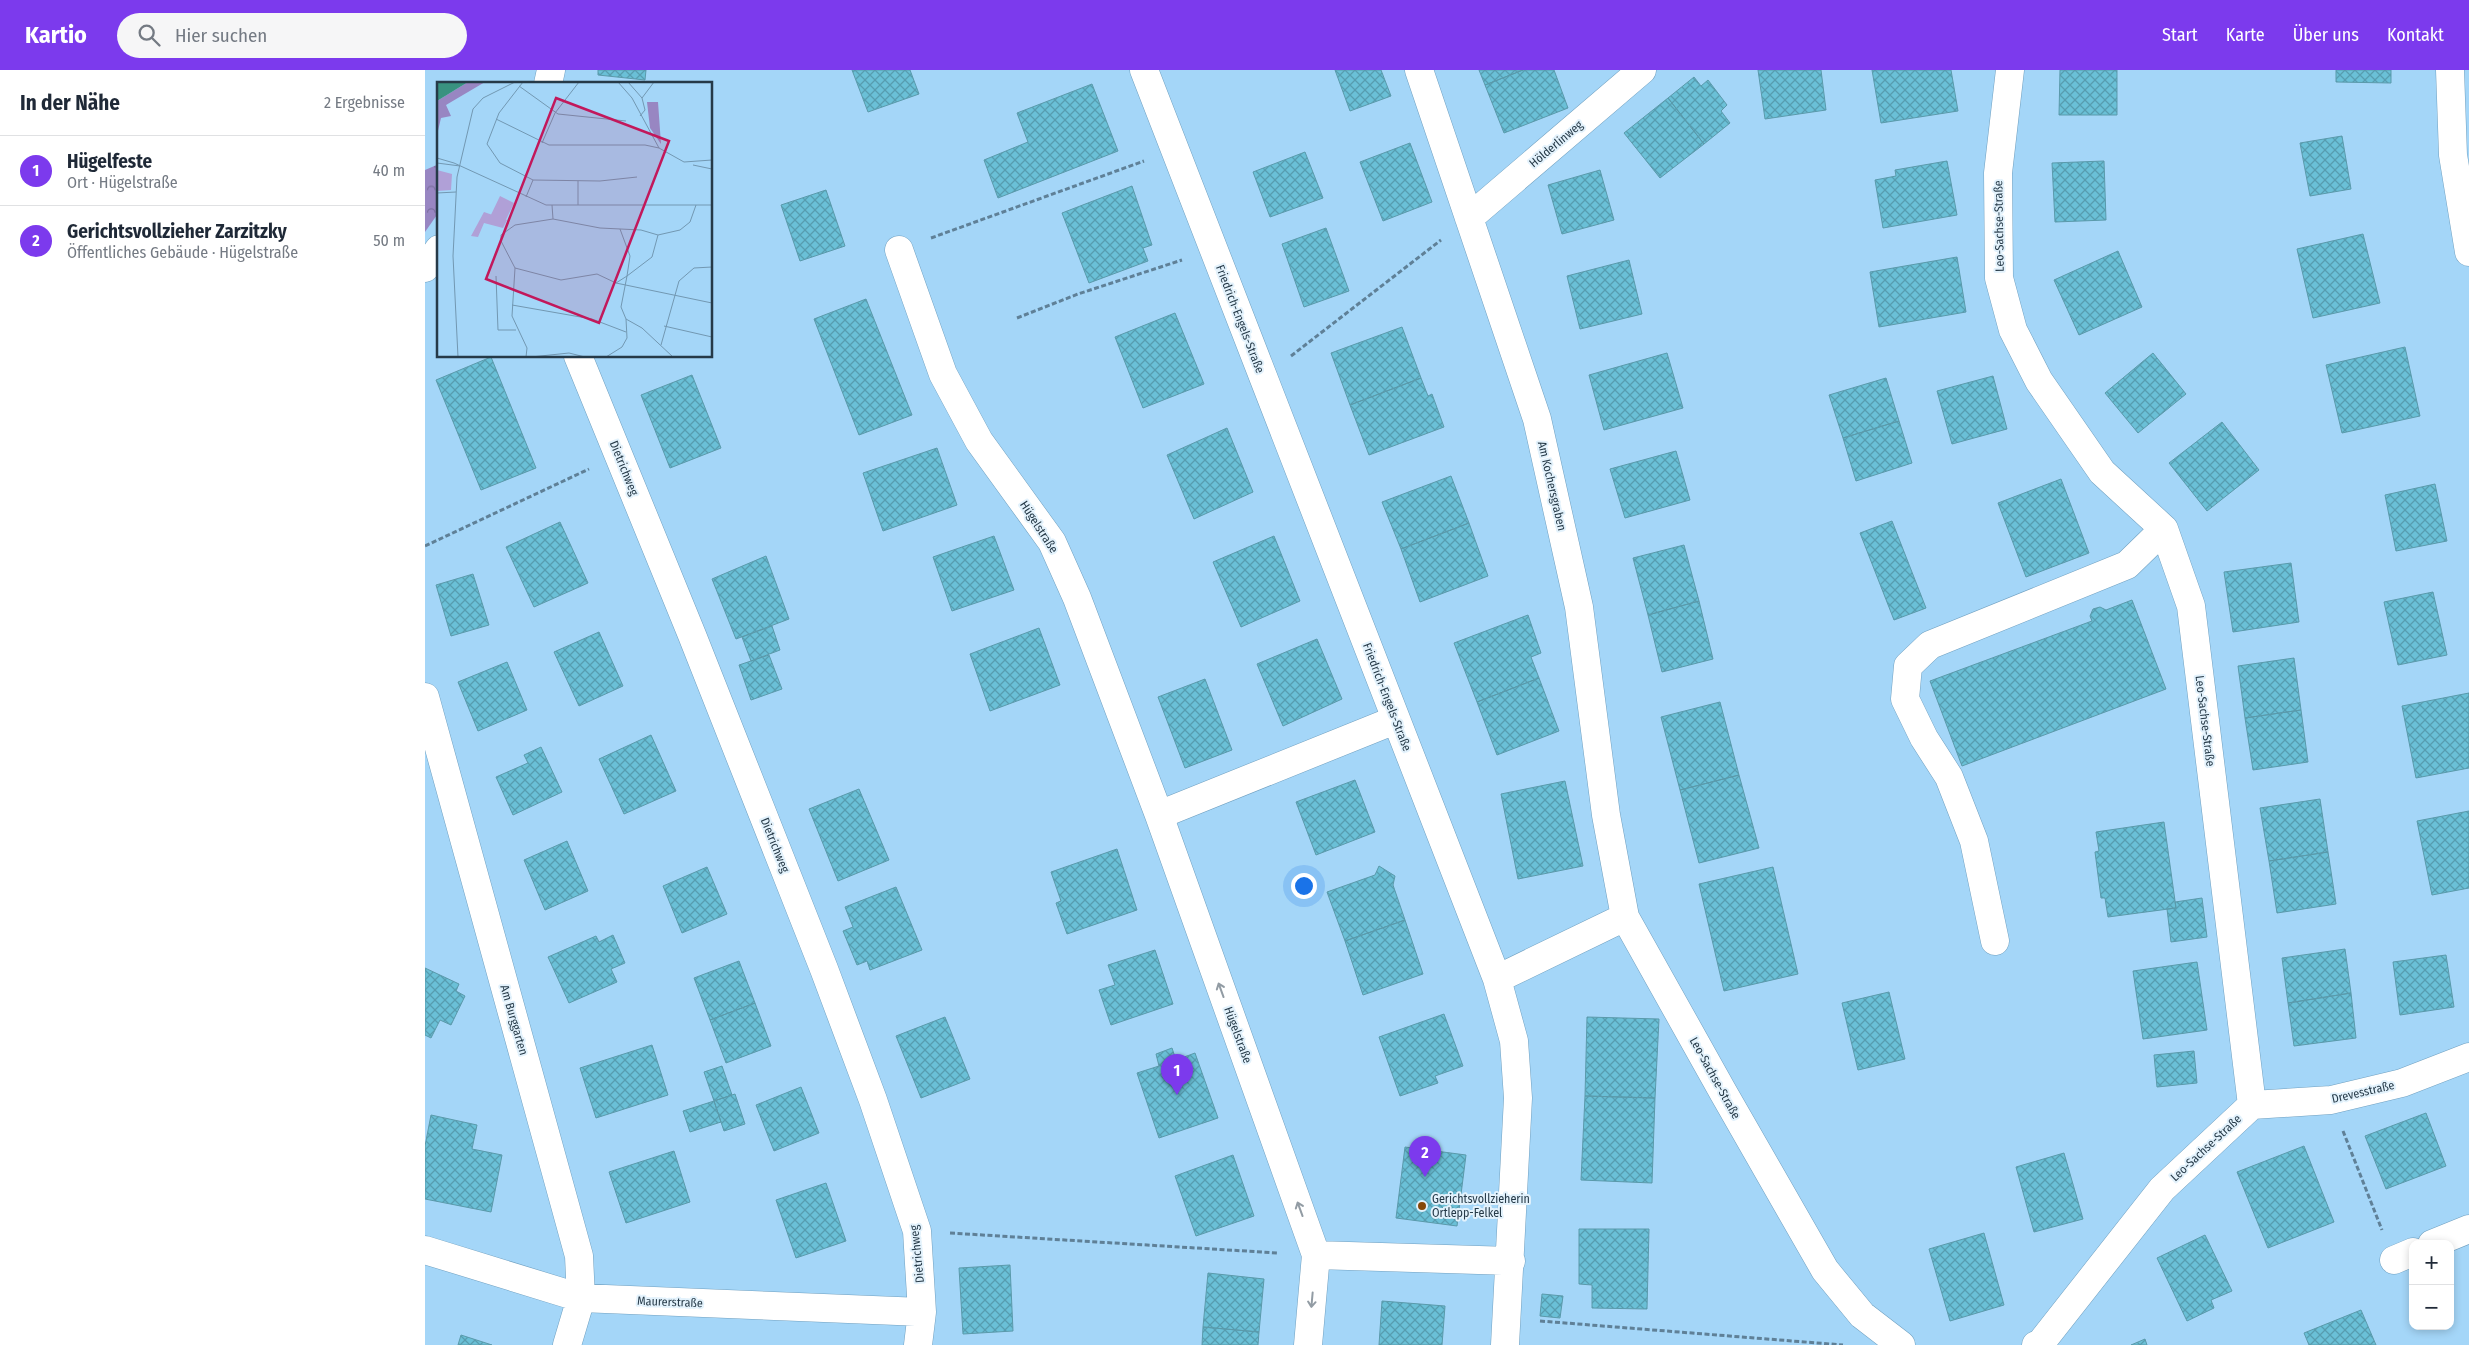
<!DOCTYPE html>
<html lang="de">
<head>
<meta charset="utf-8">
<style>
	:root { --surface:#fff; --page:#f6f6f7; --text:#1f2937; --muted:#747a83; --line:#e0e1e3; --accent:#7c3aed }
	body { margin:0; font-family:"Fira Sans Condensed",sans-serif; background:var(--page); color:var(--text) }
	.controls { position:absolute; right:15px; bottom:15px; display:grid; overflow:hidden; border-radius:10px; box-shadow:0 2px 8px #0003 }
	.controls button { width:45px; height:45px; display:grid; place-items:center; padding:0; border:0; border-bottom:1px solid var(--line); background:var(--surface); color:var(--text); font:25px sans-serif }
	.you { position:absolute; left:878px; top:815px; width:18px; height:18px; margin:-12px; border:4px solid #fff; border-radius:50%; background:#1a73e8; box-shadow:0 0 0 8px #1a73e833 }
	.badge { display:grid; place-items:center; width:32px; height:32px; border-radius:50%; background:var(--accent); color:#fff; font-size:16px; font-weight:700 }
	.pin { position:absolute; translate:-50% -41px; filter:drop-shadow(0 1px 2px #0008) }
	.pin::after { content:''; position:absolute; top:26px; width:18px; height:15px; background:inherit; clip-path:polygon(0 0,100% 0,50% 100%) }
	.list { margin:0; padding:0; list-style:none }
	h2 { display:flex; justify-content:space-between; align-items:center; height:65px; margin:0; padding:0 20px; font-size:21px }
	h2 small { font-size:16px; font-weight:400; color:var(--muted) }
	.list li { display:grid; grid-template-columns:32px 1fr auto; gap:15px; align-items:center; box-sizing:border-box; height:70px; padding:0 20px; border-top:1px solid var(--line) }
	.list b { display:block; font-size:19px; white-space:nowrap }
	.list p { margin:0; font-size:16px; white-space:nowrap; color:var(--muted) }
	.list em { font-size:16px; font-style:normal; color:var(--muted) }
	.icon { flex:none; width:28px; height:28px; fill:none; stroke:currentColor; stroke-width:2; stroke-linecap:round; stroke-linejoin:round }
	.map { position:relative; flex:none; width:2044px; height:1275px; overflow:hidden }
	header { display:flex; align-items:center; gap:30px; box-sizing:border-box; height:70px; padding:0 25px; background:var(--accent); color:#fff }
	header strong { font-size:24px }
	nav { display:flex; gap:28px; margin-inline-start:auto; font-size:18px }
	.search { width:350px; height:45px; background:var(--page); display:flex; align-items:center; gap:12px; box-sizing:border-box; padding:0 18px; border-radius:28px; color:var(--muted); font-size:19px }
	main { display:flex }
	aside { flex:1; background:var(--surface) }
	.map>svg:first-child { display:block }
	.forest { fill:url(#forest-crowns) }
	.building { fill:url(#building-cross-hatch); stroke:#5a9aab }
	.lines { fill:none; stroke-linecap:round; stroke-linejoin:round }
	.minor-casing { stroke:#70a0c0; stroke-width:29 }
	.path { stroke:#5f8097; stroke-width:3; stroke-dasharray:5 2.5; stroke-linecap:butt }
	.minor { stroke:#fff; stroke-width:28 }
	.oneway { stroke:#929ca4 }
	.poi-dot { fill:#864809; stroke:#e3f2fc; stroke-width:2 }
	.labels { text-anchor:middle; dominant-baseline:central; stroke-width:4; stroke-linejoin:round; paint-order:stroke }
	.street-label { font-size:12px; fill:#263a48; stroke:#e3f2fc }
	.poi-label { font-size:12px; fill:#263a48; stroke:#e3f2fc; text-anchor:start }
	.inset-road { fill:none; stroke:#7298b2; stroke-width:1 }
	.view { fill:#c2185b; fill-opacity:0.15; stroke:#c2185b; stroke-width:2.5 }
	.inset-edge { fill:none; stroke:#263a48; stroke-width:2.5 }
</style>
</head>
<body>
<header>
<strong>Kartio</strong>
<div class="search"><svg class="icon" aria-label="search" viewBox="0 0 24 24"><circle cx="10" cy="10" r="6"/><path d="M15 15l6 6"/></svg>Hier suchen</div>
<nav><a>Start</a><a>Karte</a><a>Über uns</a><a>Kontakt</a></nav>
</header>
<main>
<aside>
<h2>In der Nähe<small>2 Ergebnisse</small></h2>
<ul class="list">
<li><span class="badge">1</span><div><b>Hügelfeste</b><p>Ort · Hügelstraße</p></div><em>40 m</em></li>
<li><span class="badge">2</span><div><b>Gerichtsvollzieher Zarzitzky</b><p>Öffentliches Gebäude · Hügelstraße</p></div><em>50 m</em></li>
</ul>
</aside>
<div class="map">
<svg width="2044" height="1275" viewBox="0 0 2044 1275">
	<defs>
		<pattern id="forest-crowns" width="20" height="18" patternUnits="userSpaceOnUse" patternTransform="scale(1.25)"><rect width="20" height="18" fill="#9886c2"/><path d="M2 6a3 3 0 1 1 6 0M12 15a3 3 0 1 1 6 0" fill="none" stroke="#7c6fa0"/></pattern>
		<pattern id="building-cross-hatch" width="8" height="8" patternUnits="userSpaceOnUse" patternTransform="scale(1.25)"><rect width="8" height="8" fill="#6ac0d7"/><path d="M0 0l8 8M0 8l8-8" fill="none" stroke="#579db0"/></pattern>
	</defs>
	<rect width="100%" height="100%" fill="#a4d6f8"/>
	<path class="forest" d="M 14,94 L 14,142 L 0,162 L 0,100 Z"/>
	<path class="building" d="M 173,0 L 221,0 L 220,10 L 173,5 Z
		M 427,0 L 485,0 L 494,24 L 443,42 Z
		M 910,0 L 956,0 L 966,26 L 925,41 Z
		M 1054,0 L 1098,0 L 1060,15 Z
		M 1098,0 L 1129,0 L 1143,38 L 1079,63 L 1060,15 Z
		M 1333,0 L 1396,0 L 1401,40 L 1340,49 Z
		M 1447,0 L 1526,0 L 1533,41 L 1456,53 Z
		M 1635,0 L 1692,0 L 1692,45 L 1634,45 Z
		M 1911,0 L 1966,0 L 1966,13 L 1911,12 Z
		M 1269,7 L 1276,16 L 1283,10 L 1302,35 L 1296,41 L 1305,53 L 1279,74 L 1243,28 Z
		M 667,14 L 693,81 L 573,128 L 559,90 L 603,72 L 592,43 Z
		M 1243,28 L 1279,74 L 1235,108 L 1199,63 Z
		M 1917,66 L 1926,119 L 1885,126 L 1875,73 Z
		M 985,73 L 1007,132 L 958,151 L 935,92 Z
		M 880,82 L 898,128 L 845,147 L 828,102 Z
		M 1522,91 L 1532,145 L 1458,158 L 1450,110 L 1471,106 L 1470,100 Z
		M 1679,91 L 1681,150 L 1630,152 L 1627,93 Z
		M 1175,100 L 1189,150 L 1137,164 L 1123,115 Z
		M 707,116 L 727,175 L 718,178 L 723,191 L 664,213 L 637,143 Z
		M 401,120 L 420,176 L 375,191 L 356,135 Z
		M 901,158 L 924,221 L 879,237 L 857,174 Z
		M 1938,164 L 1955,233 L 1888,248 L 1872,179 Z
		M 1693,181 L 1717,237 L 1654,265 L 1629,210 Z
		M 1532,187 L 1541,242 L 1454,257 L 1445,202 Z
		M 1204,190 L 1217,244 L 1155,259 L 1142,206 Z
		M 441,229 L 487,345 L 434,365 L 389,249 Z
		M 750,243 L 779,314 L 718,338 L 690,267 Z
		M 977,257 L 996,308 L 925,335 L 906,283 Z
		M 1980,277 L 1995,346 L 1917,363 L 1901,295 Z
		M 1242,283 L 1258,338 L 1179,360 L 1164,305 Z
		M 1728,283 L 1761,324 L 1713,363 L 1680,323 Z
		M 66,287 L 111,398 L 56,420 L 11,310 Z
		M 267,305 L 296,378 L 245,398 L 216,325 Z
		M 1568,306 L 1582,359 L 1527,374 L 1512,321 Z
		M 996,308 L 1003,326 L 1007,324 L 1019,357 L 944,385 L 925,335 Z
		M 1461,308 L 1474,351 L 1418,368 L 1404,325 Z
		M 1474,351 L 1487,393 L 1431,411 L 1418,368 Z
		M 1797,352 L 1834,400 L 1782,441 L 1744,393 Z
		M 802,358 L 828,422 L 769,449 L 742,385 Z
		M 512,378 L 532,435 L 458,461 L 438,403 Z
		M 1251,381 L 1265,430 L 1200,448 L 1185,399 Z
		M 1026,406 L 1044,453 L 976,479 L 957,432 Z
		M 1636,409 L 1664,483 L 1601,507 L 1573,433 Z
		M 2010,414 L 2022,471 L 1971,481 L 1960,425 Z
		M 1467,451 L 1501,538 L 1469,550 L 1435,463 Z
		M 135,452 L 163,513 L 109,537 L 81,477 Z
		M 1044,453 L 1063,506 L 995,532 L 976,479 Z
		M 569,466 L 589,520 L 527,541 L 508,487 Z
		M 849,466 L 875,531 L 816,557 L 788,492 Z
		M 1259,475 L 1274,531 L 1223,545 L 1208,488 Z
		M 341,486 L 364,549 L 311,569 L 287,509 Z
		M 1866,493 L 1874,552 L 1808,562 L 1799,502 Z
		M 48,504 L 64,555 L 26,566 L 11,515 Z
		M 2008,522 L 2022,585 L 1973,595 L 1959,532 Z
		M 1707,530 L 1741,619 L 1537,696 L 1505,611 L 1667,551 L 1665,546 L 1668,539 L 1675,537 L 1681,540 Z
		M 1274,531 L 1288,589 L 1237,602 L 1223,545 Z
		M 1103,545 L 1116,583 L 1106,587 L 1114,608 L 1052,632 L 1029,573 Z
		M 347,556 L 355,580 L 326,591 L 317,567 Z
		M 614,558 L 635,615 L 565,641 L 545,584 Z
		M 174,562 L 198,616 L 154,636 L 129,582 Z
		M 892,569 L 917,629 L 858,656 L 832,594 Z
		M 344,585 L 357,619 L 326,630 L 314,595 Z
		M 1869,588 L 1876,640 L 1820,648 L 1813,596 Z
		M 82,592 L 102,640 L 53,661 L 33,612 Z
		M 1114,608 L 1134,661 L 1072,685 L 1052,632 Z
		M 780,609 L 807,680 L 760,698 L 733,627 Z
		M 2044,623 L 2044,698 L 1991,708 L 1977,636 Z
		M 1295,632 L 1314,705 L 1255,720 L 1236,647 Z
		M 1876,640 L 1883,692 L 1828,700 L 1820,648 Z
		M 226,665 L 251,721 L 199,744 L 174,689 Z
		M 116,677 L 137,722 L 88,745 L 71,707 L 103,693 L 99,685 Z
		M 1314,705 L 1334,778 L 1274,793 L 1255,720 Z
		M 930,710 L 950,762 L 891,785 L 871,732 Z
		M 1140,711 L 1158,796 L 1093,809 L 1076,724 Z
		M 434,719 L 464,790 L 413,811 L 384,739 Z
		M 1895,729 L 1903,782 L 1844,791 L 1835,738 Z
		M 2044,741 L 2044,818 L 2007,825 L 1992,751 Z
		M 1739,752 L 1751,838 L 1683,847 L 1680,828 L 1676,828 L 1670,782 L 1674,781 L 1671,762 Z
		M 142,771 L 163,821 L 120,840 L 99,790 Z
		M 692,779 L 712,840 L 642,864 L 631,833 L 636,831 L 626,802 Z
		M 1903,782 L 1911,834 L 1852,843 L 1844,791 Z
		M 954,796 L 970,806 L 968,815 L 980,850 L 920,871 L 902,822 L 950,805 Z
		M 282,797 L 302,844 L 257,863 L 238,816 Z
		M 1348,797 L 1373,904 L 1299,921 L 1274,814 Z
		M 471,817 L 497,880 L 445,900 L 442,891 L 432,895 L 418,861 L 428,857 L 420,837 Z
		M 1777,828 L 1782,867 L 1746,872 L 1742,839 L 1751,838 L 1750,832 Z
		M 980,850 L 998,904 L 938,925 L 920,871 Z
		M 188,865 L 200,893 L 186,899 L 192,912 L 144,933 L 123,887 L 171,866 L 174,872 Z
		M 1920,879 L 1926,923 L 1863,933 L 1857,888 Z
		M 730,880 L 748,934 L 686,955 L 674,920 L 690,915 L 683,895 Z
		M 2021,885 L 2029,937 L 1975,945 L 1968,892 Z
		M 314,891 L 330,933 L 285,950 L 269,908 Z
		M 1772,892 L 1782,960 L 1718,969 L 1708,901 Z
		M 0,898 L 34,914 L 31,921 L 40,926 L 26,955 L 15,950 L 6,968 L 0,965 Z
		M 1464,922 L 1480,989 L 1433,1000 L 1417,933 Z
		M 1926,923 L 1931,968 L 1869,976 L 1863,933 Z
		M 330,933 L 346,976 L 301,993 L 285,950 Z
		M 1019,944 L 1038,996 L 1010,1006 L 1013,1013 L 975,1026 L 954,967 Z
		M 520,947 L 545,1009 L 496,1028 L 471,966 Z
		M 1162,947 L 1234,949 L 1230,1028 L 1160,1026 Z
		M 227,975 L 243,1025 L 171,1048 L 155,998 Z
		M 747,978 L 751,990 L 770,983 L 793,1048 L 734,1068 L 712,1003 L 734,996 L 731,984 Z
		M 1769,981 L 1772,1013 L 1732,1017 L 1729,985 Z
		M 297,996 L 307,1025 L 289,1031 L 279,1002 Z
		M 376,1017 L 394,1063 L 349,1081 L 331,1035 Z
		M 310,1024 L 320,1054 L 299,1061 L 289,1031 Z
		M 1160,1026 L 1230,1028 L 1227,1113 L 1156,1110 Z
		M 289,1031 L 296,1052 L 265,1062 L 258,1041 Z
		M 2001,1043 L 2021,1096 L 1961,1119 L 1940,1066 Z
		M 6,1045 L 52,1055 L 47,1079 L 77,1085 L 66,1142 L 0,1129 L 0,1076 Z
		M 1879,1076 L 1909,1152 L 1843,1178 L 1812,1102 Z
		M 980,1077 L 1041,1085 L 1032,1156 L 971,1148 Z
		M 249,1081 L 265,1132 L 201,1153 L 184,1102 Z
		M 1639,1083 L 1658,1149 L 1609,1162 L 1591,1097 Z
		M 808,1085 L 829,1146 L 771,1166 L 750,1106 Z
		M 401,1113 L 421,1171 L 371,1188 L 351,1130 Z
		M 1154,1159 L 1224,1159 L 1222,1239 L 1167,1238 L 1167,1215 L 1154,1214 Z
		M 1559,1163 L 1579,1235 L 1525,1251 L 1504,1179 Z
		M 1780,1165 L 1807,1221 L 1786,1230 L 1789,1238 L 1762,1251 L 1732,1188 Z
		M 585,1195 L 588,1261 L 538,1264 L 534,1198 Z
		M 783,1203 L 839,1209 L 834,1262 L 778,1257 Z
		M 1117,1224 L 1138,1226 L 1135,1248 L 1115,1246 Z
		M 957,1231 L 1020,1236 L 1017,1275 L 954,1275 Z
		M 1936,1240 L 1951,1275 L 1884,1275 L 1879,1263 Z
		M 778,1257 L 834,1262 L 833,1275 L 777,1275 Z
		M 36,1265 L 67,1275 L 33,1275 Z
		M 1720,1269 L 1722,1275 L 1706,1275 Z"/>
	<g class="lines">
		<defs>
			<path id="minor" d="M 719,0 L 1072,909 L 1089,971 L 1093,1028 L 1080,1275
				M 994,0 L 1112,349 L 1154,537 L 1181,745 L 1200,847
				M 1585,0 L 1573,103 L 1574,208 L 1588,260 L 1614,311 L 1677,402 L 1739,459 L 1766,536 L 1827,1035 L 1737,1119 L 1615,1274 L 1611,1275
				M 2025,0 L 2028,85 L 2044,182
				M 123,14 L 126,0
				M 1044,148 L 1217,0
				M 474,180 L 518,304 L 554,371 L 627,472 L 652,528 L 734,745 L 891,1185 L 883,1275
				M 0,198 L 14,179
				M 153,286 L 267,565 L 399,899 L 448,1030 L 492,1161 L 497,1242 L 493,1275
				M 0,627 L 154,1186 L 156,1228 L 142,1275
				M 734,745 L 970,650
				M 1570,871 L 1549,771 L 1524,707 L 1499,668 L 1480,629 L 1483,596 L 1505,575 L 1702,495 L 1739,459
				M 1072,909 L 1200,847 L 1298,1022 L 1400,1200 L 1437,1245 L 1476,1275
				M 1827,1035 L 1906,1030 L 1977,1013 L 2044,987
				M 2007,1174 L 2044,1159
				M 0,1180 L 156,1228 L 497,1242
				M 891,1185 L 1086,1191
				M 1969,1190 L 1988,1182"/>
		</defs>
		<use href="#minor" class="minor-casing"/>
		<path class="path" d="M 506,168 L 719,91
			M 592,248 L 653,224 L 757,190
			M 866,286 L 1016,170
			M 0,476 L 164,399
			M 1918,1061 L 1957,1160
			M 525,1163 L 853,1183
			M 1115,1251 L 1418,1275"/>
		<use href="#minor" class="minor"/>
	</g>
	<defs><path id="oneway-shaft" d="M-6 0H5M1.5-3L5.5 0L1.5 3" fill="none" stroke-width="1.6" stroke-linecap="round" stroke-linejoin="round" transform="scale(1.25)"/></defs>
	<g class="oneway">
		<use href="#oneway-shaft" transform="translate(796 920) rotate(-110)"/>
		<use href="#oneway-shaft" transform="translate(875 1139) rotate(-110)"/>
		<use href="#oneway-shaft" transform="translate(887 1230) rotate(95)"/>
	</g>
	<circle class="poi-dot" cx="997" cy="1136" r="5"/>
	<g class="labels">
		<g class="street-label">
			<text transform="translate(1131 74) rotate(-40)">Hölderlinweg</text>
			<text transform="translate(1574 156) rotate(-91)">Leo-Sachse-Straße</text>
			<text transform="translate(815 249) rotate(69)">Friedrich-Engels-Straße</text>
			<text transform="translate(199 398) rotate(68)">Dietrichweg</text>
			<text transform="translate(1127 416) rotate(77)">Am Kochersgraben</text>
			<text transform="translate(614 457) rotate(57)">Hügelstraße</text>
			<text transform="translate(962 627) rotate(69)">Friedrich-Engels-Straße</text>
			<text transform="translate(1780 651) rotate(83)">Leo-Sachse-Straße</text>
			<text transform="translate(350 775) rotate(68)">Dietrichweg</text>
			<text transform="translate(89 950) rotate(74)">Am Burggarten</text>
			<text transform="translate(813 965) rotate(70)">Hügelstraße</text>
			<text transform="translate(1290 1008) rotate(61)">Leo-Sachse-Straße</text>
			<text transform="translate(1938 1022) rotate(-13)">Drevesstraße</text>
			<text transform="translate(1781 1078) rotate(-43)">Leo-Sachse-Straße</text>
			<text transform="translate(492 1184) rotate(-96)">Dietrichweg</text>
			<text transform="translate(245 1232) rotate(2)">Maurerstraße</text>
		</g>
		<g class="poi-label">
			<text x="1007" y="1129">Gerichtsvollzieherin<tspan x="1007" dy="14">Ortlepp-Felkel</tspan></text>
		</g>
	</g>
	<g transform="translate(12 12)">
		<rect width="275" height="275" fill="#a4d6f8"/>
		<path d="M 47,130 L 70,138 L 66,146 L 47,141 L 41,155 L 34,154 Z" fill="#b0a0d7"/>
		<path d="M 31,0 L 48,0 L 9,23 L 14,34 L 4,36 L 0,53 L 0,19 ZM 210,20 L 221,20 L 224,62 L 213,46 Z" fill="#9886c2"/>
		<path d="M 0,88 L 15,92 L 14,108 L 0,109 ZM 63,114 L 77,121 L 66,144 L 51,139 Z" fill="#b0a0d7"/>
		<path d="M 0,0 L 31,0 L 0,19 Z" fill="#399280"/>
		<path class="inset-road" d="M 86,0 L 62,31 L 50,62 L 63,81 L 96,98 L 163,99 L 200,95M 181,0 L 195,16 L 222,66 L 247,80 L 275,78M 191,0 L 205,16 L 208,28 L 203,34M 82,4 L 121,32 L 189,39M 205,16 L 217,0M 59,37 L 112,63 L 208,63 L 222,66M 105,61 L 118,31 L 142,0M 0,76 L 17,81 L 109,123 L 275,123M 0,81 L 23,84M 256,83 L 275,87M 141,99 L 141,123M 0,111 L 19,110M 89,115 L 96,98M 115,123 L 116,137 L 78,143 L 64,153 L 64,159 L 78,186 L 124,198 L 160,192 L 179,201 L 275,221M 116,137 L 163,146 L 204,148 L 221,153M 78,186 L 75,234 L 90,266 L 89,275M 59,194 L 61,248 L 79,248M 179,201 L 190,194 L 193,174 L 183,147M 75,223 L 155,237 L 189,250M 189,237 L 205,246 L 236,275M 227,244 L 275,255M 224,263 L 242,199 L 257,186 L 275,185M 21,275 L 16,174 L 20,95 L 36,27 L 46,16 L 78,0M 94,275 L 132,271 L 148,275M 169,275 L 185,265 L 190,256 L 189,237 L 184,225 L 190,194 L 215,175 L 221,153 L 243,148 L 253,140 L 259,123"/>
		<path class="view" d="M 119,16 L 232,59 L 162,241 L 49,197 Z"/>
		<rect width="275" height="275" class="inset-edge"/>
	</g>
</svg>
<div class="controls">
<button>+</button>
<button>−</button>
</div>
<div class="you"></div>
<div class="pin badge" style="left:752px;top:1025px">1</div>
<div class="pin badge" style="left:1000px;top:1107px">2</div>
</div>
</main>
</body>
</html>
